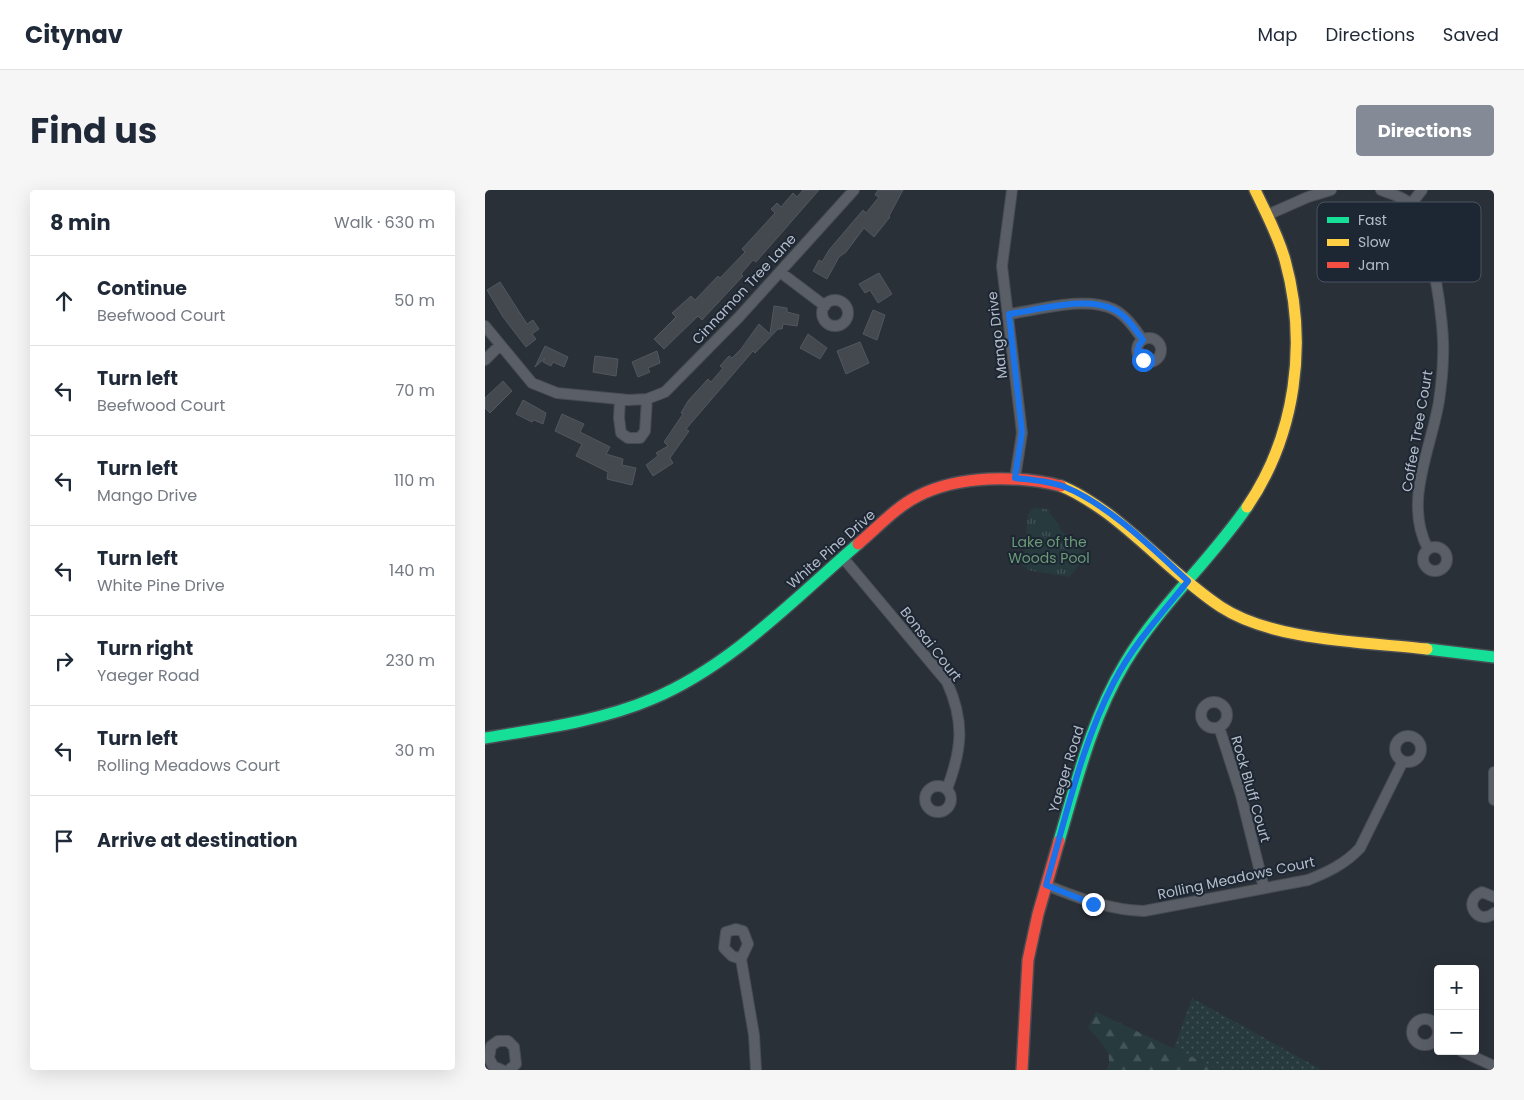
<!DOCTYPE html>
<html lang="en">
<head>
<meta charset="utf-8">
<style>
	:root { --surface:#fff; --page:#f6f6f7; --text:#1f2937; --muted:#747a83; --line:#e0e1e3; --accent:#848b96 }
	body { margin:0; font-family:Poppins,sans-serif; background:var(--page); color:var(--text) }
	.controls { position:absolute; right:15px; bottom:15px; display:grid; overflow:hidden; border-radius:5px; box-shadow:0 5px 20px #0002 }
	.controls button { width:45px; height:45px; display:grid; place-items:center; padding:0; border:0; border-bottom:1px solid var(--line); background:var(--surface); color:var(--text); font:25px sans-serif }
	.stop { position:absolute; width:15px; height:15px; margin:-11px; border:4px solid #1a73e8; border-radius:50%; background:#fff }
	.stop.end { background:#1a73e8; border-color:#fff; box-shadow:0 1px 5px #0008 }
	.list { margin:0; padding:0; list-style:none }
	h2 { display:flex; justify-content:space-between; align-items:center; height:65px; margin:0; padding:0 20px; font-size:21px }
	h2 small { font-size:16px; font-weight:400; color:var(--muted) }
	.list li { display:grid; grid-template-columns:32px 1fr auto; gap:15px; align-items:center; box-sizing:border-box; height:90px; padding:0 20px; border-top:1px solid var(--line) }
	.list b { display:block; font-size:19px; white-space:nowrap }
	.list p { margin:0; font-size:16px; white-space:nowrap; color:var(--muted) }
	.list em { font-size:16px; font-style:normal; color:var(--muted) }
	.icon { flex:none; width:28px; height:28px; fill:none; stroke:currentColor; stroke-width:2; stroke-linecap:round; stroke-linejoin:round }
	.map { position:relative; flex:none; width:1009px; height:880px; overflow:hidden; border-radius:5px }
	header { display:flex; align-items:center; gap:30px; box-sizing:border-box; height:70px; padding:0 25px; background:var(--surface); border-bottom:1px solid var(--line) }
	header strong { font-size:24px }
	nav { display:flex; gap:28px; margin-inline-start:auto; font-size:18px }
	.intro { display:flex; align-items:center; justify-content:space-between; box-sizing:border-box; height:120px; padding:0 30px }
	h1 { margin:0; font-size:35px }
	.button { padding:12px 22px; border-radius:5px; background:var(--accent); color:#fff; font-size:18px; font-weight:700 }
	main { display:flex; gap:30px; padding:0 30px }
	aside { flex:1; background:var(--surface); border-radius:5px; box-shadow:0 5px 20px #0002 }
	.map>svg:first-child { display:block }
	.grass { fill:url(#grass-dots) }
	.forest { fill:url(#forest-firs) }
	.park { fill:url(#park-tufts) }
	.building { fill:#444950; stroke:#52575f }
	.lines { fill:none; stroke-linecap:round; stroke-linejoin:round }
	.street-casing { stroke:#484c53; stroke-width:12 }
	.fast-casing { stroke:#484c53; stroke-width:14 }
	.slow-casing { stroke:#484c53; stroke-width:14 }
	.jam-casing { stroke:#484c53; stroke-width:14 }
	.street { stroke:#5a5e66; stroke-width:10 }
	.fast { stroke:#16e098; stroke-width:11 }
	.slow { stroke:#ffcf43; stroke-width:11 }
	.jam { stroke:#f24e42; stroke-width:11 }
	.route { stroke:#1a73e8; stroke-width:6 }
	.labels { text-anchor:middle; dominant-baseline:central; stroke-width:4; stroke-linejoin:round; paint-order:stroke }
	.street-label { font-size:14px; fill:#b4bcc9; stroke:#1d2633 }
	.park-label { font-size:14px; fill:#6b9a76; stroke:#1d2633 }
	.key { fill:#1d2633; stroke:#4a5360; stroke-width:1 }
	.key-label { font-size:14px; fill:#b4bcc9 }
</style>
</head>
<body>
<header>
<strong>Citynav</strong>
<nav><a>Map</a><a>Directions</a><a>Saved</a></nav>
</header>
<div class="intro"><h1>Find us</h1><a class="button">Directions</a></div>
<main>
<aside>
<h2>8 min<small>Walk · 630 m</small></h2>
<ul class="list">
<li><svg class="icon" aria-label="ahead" viewBox="0 0 24 24"><path d="M12 20V5M6 11l6-6 6 6"/></svg><div><b>Continue</b><p>Beefwood Court</p></div><em>50 m</em></li>
<li><svg class="icon" aria-label="left" viewBox="0 0 24 24"><path d="M17 20v-9H6M10 6l-5 5 5 5"/></svg><div><b>Turn left</b><p>Beefwood Court</p></div><em>70 m</em></li>
<li><svg class="icon" aria-label="left" viewBox="0 0 24 24"><path d="M17 20v-9H6M10 6l-5 5 5 5"/></svg><div><b>Turn left</b><p>Mango Drive</p></div><em>110 m</em></li>
<li><svg class="icon" aria-label="left" viewBox="0 0 24 24"><path d="M17 20v-9H6M10 6l-5 5 5 5"/></svg><div><b>Turn left</b><p>White Pine Drive</p></div><em>140 m</em></li>
<li><svg class="icon" aria-label="right" viewBox="0 0 24 24"><path d="M7 20v-9h11M14 6l5 5-5 5"/></svg><div><b>Turn right</b><p>Yaeger Road</p></div><em>230 m</em></li>
<li><svg class="icon" aria-label="left" viewBox="0 0 24 24"><path d="M17 20v-9H6M10 6l-5 5 5 5"/></svg><div><b>Turn left</b><p>Rolling Meadows Court</p></div><em>30 m</em></li>
<li><svg class="icon" aria-label="arrive" viewBox="0 0 24 24"><path d="M6 21V4h12l-3 4 3 4H6"/></svg><div><b>Arrive at destination</b></div></li>
</ul>
</aside>
<div class="map">
<svg width="1009" height="880" viewBox="0 0 1009 880">
	<defs>
		<pattern id="grass-dots" width="8" height="8" patternUnits="userSpaceOnUse" patternTransform="scale(1.25)"><rect width="8" height="8" fill="#273a3e"/><path d="M2 2h.1M6 6h.1" fill="none" stroke="#445559" stroke-width="1.8" stroke-linecap="round"/></pattern>
		<pattern id="forest-firs" width="22" height="20" patternUnits="userSpaceOnUse" patternTransform="scale(1.25)"><rect width="22" height="20" fill="#273a3e"/><path d="M5 1l3.5 6h-7zM16 11l3.5 6h-7z" fill="#445559"/></pattern>
		<pattern id="park-tufts" width="24" height="20" patternUnits="userSpaceOnUse" patternTransform="scale(1.25)"><rect width="24" height="20" fill="#273a3e"/><path d="M3 7l-1-3M5 7V3M7 7l1-3M15 17l-1-3M17 17v-4M19 17l1-3" fill="none" stroke="#445559"/></pattern>
	</defs>
	<rect width="100%" height="100%" fill="#2a3038"/>
	<path class="grass" d="M 707,808 L 837,880 L 734,880 L 689,859 Z"/>
	<path class="forest" d="M 611,822 L 734,880 L 621,880 C 632,863 612,850 603,837 Z"/>
	<path class="park" d="M 549,318 L 562,319 L 574,335 L 574,338 L 600,365 L 601,367 L 584,387 L 542,380 L 542,377 L 538,376 L 543,324 Z"/>
	<path class="building" d="M 318,0 L 334,0 L 271,72 L 268,70 L 256,84 L 258,86 L 217,130 L 213,126 L 179,159 L 169,149 L 191,127 L 187,123 L 206,106 L 210,110 L 233,86 L 235,88 L 260,62 L 257,59 L 290,23 L 286,19 L 292,13 L 296,17 L 308,3 L 312,7 Z
		M 393,0 L 418,0 L 404,26 L 405,27 L 389,47 L 379,38 L 361,62 L 354,67 L 342,89 L 328,81 L 334,70 L 337,72 L 344,60 L 378,20 L 381,23 L 394,7 L 390,5 Z
		M 394,83 L 407,104 L 393,113 L 385,100 L 380,103 L 374,94 Z
		M 15,92 L 42,134 L 48,130 L 54,139 L 47,144 L 51,149 L 41,157 L 18,127 L 2,100 Z
		M 289,116 L 302,118 L 302,122 L 314,125 L 312,136 L 298,134 L 297,139 L 293,139 L 270,163 L 268,161 L 201,239 L 204,241 L 185,268 L 188,273 L 168,286 L 161,275 L 173,266 L 171,263 L 183,256 L 179,252 L 198,224 L 196,223 L 203,211 L 223,189 L 226,192 L 238,178 L 235,176 L 244,166 L 247,168 L 256,159 L 274,134 L 285,144 Z
		M 388,120 L 400,125 L 392,150 L 378,144 Z
		M 323,144 L 342,158 L 335,169 L 315,158 Z
		M 375,152 L 384,173 L 361,184 L 352,161 Z
		M 60,156 L 83,167 L 79,177 L 68,172 L 66,176 L 58,172 L 60,168 L 50,177 Z
		M 172,161 L 175,173 L 163,178 L 165,182 L 153,187 L 147,172 Z
		M 110,166 L 133,169 L 131,186 L 108,182 Z
		M 18,191 L 27,201 L 5,223 L 0,218 L 0,208 Z
		M 38,210 L 61,223 L 58,234 L 49,230 L 47,232 L 31,224 Z
		M 77,224 L 99,234 L 95,242 L 125,257 L 121,264 L 138,269 L 137,275 L 151,278 L 147,295 L 122,289 L 123,282 L 91,266 L 97,254 L 70,241 Z"/>
	<g class="lines">
		<defs>
			<path id="street" d="M 527,0 L 517,76 L 537,243 L 530,288
				M 896,0 C 904,3 921,8 926,15 C 946,38 960,134 958,166 C 958,181 956,197 954,211 C 946,260 918,312 943,359
				M 926,14 L 937,0
				M 782,25 L 823,7 L 846,0
				M 295,82 L 340,116
				M337 123a13 13 0 1 1 26 0a13 13 0 1 1-26 0Z
				M 524,124 C 555,120 598,106 628,119 C 641,125 650,139 658,150
				M 0,136 L 47,193 L 72,203 L 144,210 L 162,209 L 180,202 L 254,127 L 369,0
				M652 160a12 12 0 1 1 24 0a12 12 0 1 1-24 0Z
				M 0,170 L 15,155
				M 135,209 L 134,228 L 136,243 L 143,248 L 155,248 L 160,241 L 162,209
				M938 369a12 12 0 1 1 24 0a12 12 0 1 1-24 0Z
				M 359,369 L 462,492 C 480,532 477,559 462,599
				M716 525a13 13 0 1 1 26 0a13 13 0 1 1-26 0Z
				M 734,537 L 756,605 L 779,698
				M910 559a13 13 0 1 1 26 0a13 13 0 1 1-26 0Z
				M 1009,582 L 1009,610
				M440 609a13 13 0 1 1 26 0a13 13 0 1 1-26 0Z
				M 561,695 C 594,708 623,720 659,721 L 823,690 C 843,682 860,674 875,658 L 918,571
				M 1009,707 L 997,702 C 976,711 993,737 1009,723
				M 256,769 L 247,766 L 239,758 L 241,742 L 251,739 L 258,741 L 263,754 L 256,769 L 269,845 L 271,880
				M927 842a13 13 0 1 1 26 0a13 13 0 1 1-26 0Z
				M 976,861 L 1009,876
				M 17,880 L 8,876 L 4,868 L 6,856 L 13,851 L 23,851 L 29,857 L 31,874 L 24,880"/>
			<path id="fast" d="M 942,459 L 1009,467
				M 0,548 C 54,539 116,531 167,509 C 246,476 309,409 373,354
				M 574,651 C 592,590 607,528 640,473 C 674,416 724,372 762,317"/>
			<path id="slow" d="M 576,296 C 592,302 608,313 622,323 C 661,352 695,390 736,417 C 788,451 880,452 942,459
				M 762,317 C 811,245 823,153 800,70 C 793,45 781,23 770,0"/>
			<path id="jam" d="M 373,354 C 392,338 411,317 433,306 C 474,285 533,285 576,296
				M 537,880 L 543,770 L 553,724 L 574,651"/>
		</defs>
		<use href="#street" class="street-casing"/>
		<use href="#fast" class="fast-casing"/>
		<use href="#slow" class="slow-casing"/>
		<use href="#jam" class="jam-casing"/>
		<use href="#street" class="street"/>
		<use href="#fast" class="fast"/>
		<use href="#slow" class="slow"/>
		<use href="#jam" class="jam"/>
	</g>
	<g class="lines">
		<path class="route" d="M 608,714 L 561,695 C 581,628 596,555 629,492 C 648,455 677,423 703,391 C 668,359 624,315 580,297 C 565,291 546,290 530,288 L 537,242 L 524,124 C 555,120 598,106 628,119 C 641,125 650,139 658,150 L 654,155 L 652,161 L 658,170"/>
	</g>
	<g class="labels">
		<g class="street-label">
			<text transform="translate(259 99) rotate(-47)">Cinnamon Tree Lane</text>
			<text transform="translate(512 145) rotate(-97)">Mango Drive</text>
			<text transform="translate(932 241) rotate(-80)">Coffee Tree Court</text>
			<text transform="translate(346 359) rotate(-41)">White Pine Drive</text>
			<text transform="translate(446 454) rotate(52)">Bonsai Court</text>
			<text transform="translate(581 579) rotate(-73)">Yaeger Road</text>
			<text transform="translate(766 599) rotate(74)">Rock Bluff Court</text>
			<text transform="translate(751 688) rotate(-12)">Rolling Meadows Court</text>
		</g>
		<g class="park-label">
			<text x="564" y="352">Lake of the<tspan x="564" dy="16">Woods Pool</tspan></text>
		</g>
	</g>
	<rect x="832" y="12" width="164" height="80" rx="8" class="key"/>
	<rect x="842" y="27" width="22" height="6" fill="#16e098"/>
	<rect x="842" y="49" width="22" height="7" fill="#ffcf43"/>
	<rect x="842" y="72" width="22" height="6" fill="#f24e42"/>
	<g class="key-label">
		<text x="873" y="35">Fast</text>
		<text x="873" y="57">Slow</text>
		<text x="873" y="80">Jam</text>
	</g>
</svg>
<div class="controls">
<button>+</button>
<button>−</button>
</div>
<div class="stop" style="left:658px;top:170px"></div>
<div class="stop end" style="left:608px;top:714px"></div>
</div>
</main>
</body>
</html>
